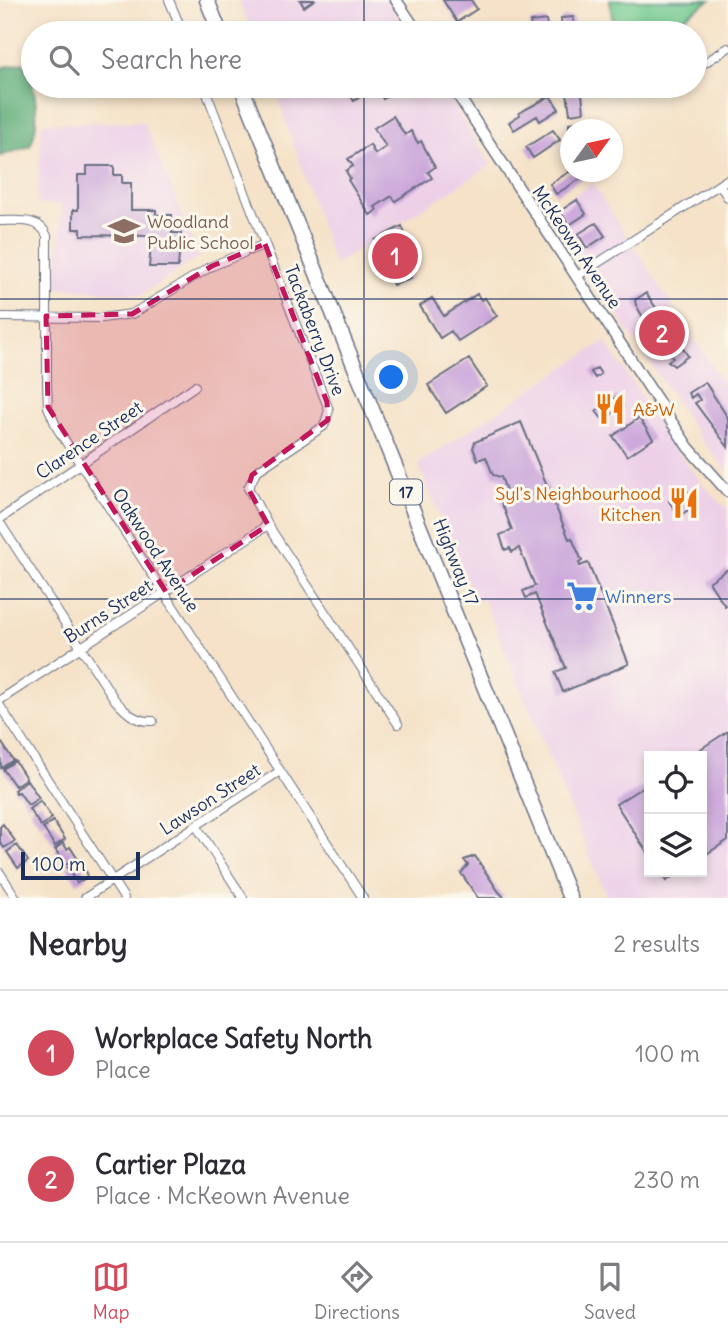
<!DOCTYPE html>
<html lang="en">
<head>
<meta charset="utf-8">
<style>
	:root { --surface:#fff; --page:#f7f7f7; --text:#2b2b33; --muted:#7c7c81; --line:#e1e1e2; --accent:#d1495b }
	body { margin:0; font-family:Delius,sans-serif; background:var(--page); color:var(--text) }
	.controls { position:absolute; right:21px; bottom:21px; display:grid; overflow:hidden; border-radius:0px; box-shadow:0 4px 10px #0003 }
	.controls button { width:63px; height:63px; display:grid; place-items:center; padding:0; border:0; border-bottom:2px solid var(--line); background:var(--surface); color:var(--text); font:35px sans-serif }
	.compass { position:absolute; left:560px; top:119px; width:63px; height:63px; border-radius:50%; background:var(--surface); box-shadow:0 4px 10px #0003; rotate:57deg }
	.scale { position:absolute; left:21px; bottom:18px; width:119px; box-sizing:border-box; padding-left:7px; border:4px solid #1b2f5e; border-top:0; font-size:19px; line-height:24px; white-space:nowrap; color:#1b2f5e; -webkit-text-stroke:5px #fbf7ec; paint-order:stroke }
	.you { position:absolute; left:392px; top:378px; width:24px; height:24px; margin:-18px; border:5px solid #fff; border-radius:50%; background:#1a73e8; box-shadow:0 0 0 10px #1a73e833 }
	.badge { display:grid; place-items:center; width:46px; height:46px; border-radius:50%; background:var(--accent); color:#fff; font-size:23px; font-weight:700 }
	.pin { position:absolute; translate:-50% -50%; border:4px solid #fff; box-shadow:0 2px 7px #0006 }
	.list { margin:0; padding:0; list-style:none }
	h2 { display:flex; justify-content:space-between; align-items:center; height:91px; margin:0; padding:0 28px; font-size:30px }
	h2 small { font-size:23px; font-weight:400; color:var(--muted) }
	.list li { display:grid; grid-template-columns:46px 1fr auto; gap:21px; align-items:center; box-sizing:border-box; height:126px; padding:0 28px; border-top:2px solid var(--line) }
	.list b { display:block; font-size:26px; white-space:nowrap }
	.list p { margin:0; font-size:23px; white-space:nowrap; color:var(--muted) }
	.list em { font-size:23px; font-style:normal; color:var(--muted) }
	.icon { flex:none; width:38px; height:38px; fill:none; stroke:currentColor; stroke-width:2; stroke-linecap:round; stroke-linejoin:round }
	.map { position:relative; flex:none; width:728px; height:898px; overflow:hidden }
	.search { position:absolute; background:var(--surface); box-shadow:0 4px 10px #0003; left:21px; right:21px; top:21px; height:77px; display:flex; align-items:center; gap:18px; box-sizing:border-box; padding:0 24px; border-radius:38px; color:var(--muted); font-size:26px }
	.sheet { height:343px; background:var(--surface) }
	nav { display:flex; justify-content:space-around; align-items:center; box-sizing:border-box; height:98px; border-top:2px solid var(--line); background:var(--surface); font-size:19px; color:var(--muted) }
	nav a { display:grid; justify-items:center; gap:4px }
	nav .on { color:var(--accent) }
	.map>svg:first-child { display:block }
	.built { fill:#edd0e8; fill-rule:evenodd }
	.green { fill:#73c98e; stroke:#477c76; stroke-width:2 }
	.forest { fill:#5ead79; stroke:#3c6e6c; stroke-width:2 }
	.building { fill:#c7a0d9 }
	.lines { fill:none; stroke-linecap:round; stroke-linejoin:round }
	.street-casing { stroke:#676e83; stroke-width:10 }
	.secondary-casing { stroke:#676e83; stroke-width:13 }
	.highway-casing { stroke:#676e83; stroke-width:17 }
	.street { stroke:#fff; stroke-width:8 }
	.secondary { stroke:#fff; stroke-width:10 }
	.highway { stroke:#fff; stroke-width:14 }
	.marked { fill:#c2185b; fill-opacity:0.2; stroke:#c2185b; stroke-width:5; stroke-dasharray:14 9; stroke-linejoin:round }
	.grid { fill:none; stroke:#1b2f5e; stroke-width:2; stroke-opacity:0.55 }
	.labels { text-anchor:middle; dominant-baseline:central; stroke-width:6; stroke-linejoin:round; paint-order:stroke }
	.shield { fill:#fbf7ec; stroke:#5e6b89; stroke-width:2 }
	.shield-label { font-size:16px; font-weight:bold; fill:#1b2f5e }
	.education-label { font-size:18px; fill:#785e54; stroke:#fbf7ec; text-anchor:start }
	.street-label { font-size:18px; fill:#1b2f5e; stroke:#fbf7ec }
	.food-label { font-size:18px; fill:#c56008; stroke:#fbf7ec; text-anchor:start }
	.shop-label { font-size:18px; fill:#366cbe; stroke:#fbf7ec; text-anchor:start }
</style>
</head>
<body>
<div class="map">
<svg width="728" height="898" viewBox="0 0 728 898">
	<rect width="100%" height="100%" fill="#fbf7ec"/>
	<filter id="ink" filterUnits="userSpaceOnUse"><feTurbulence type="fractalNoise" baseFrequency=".0143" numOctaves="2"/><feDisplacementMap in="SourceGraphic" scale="14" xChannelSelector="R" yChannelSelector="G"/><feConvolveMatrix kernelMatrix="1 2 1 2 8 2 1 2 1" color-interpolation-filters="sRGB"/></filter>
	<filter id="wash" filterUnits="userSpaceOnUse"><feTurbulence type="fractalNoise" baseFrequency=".00686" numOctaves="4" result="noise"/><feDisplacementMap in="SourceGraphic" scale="28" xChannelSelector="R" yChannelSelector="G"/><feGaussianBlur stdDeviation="1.57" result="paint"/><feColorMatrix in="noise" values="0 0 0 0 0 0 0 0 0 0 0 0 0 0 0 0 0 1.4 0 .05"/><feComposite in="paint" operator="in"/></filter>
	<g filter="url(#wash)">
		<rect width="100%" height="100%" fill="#f5e2c8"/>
		<path class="built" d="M 238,0 L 387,0 L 408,33 L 252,33 Z
			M 274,86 L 441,86 L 491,165 L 334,265 Z
			M 144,122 L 199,257 L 141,295 L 56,287 L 62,205 L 37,204 L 42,123 Z
			M 592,183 L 728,390 L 728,471 L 702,441 L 549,212 Z
			M 605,341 L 679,454 L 706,488 L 728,510 L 728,898 L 607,898 L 484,600 L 476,602 L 418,464 ZM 649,756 L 702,756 L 702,872 L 649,872 Z"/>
		<path class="green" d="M 610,0 L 710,0 L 660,33 L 614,33 Z"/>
		<path class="forest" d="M 23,63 C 37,84 41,123 30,146 L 0,156 L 0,68 Z"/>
		<g id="blocks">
			<path class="building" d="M 300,0 L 314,0 L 304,7 Z
				M 443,0 L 471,0 L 477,9 L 457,22 Z
				M 573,17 L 575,33 L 562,33 L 561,18 Z
				M 546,20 L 548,33 L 532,33 L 530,22 Z
				M 344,86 L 389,86 L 393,92 L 383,99 L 375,87 L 354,101 Z
				M 566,86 L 581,86 L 584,112 L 570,114 Z
				M 550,96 L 559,109 L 540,121 L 537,116 L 514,130 L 509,122 L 520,115 L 519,113 Z
				M 393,116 L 405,135 L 411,131 L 418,143 L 421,141 L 435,167 L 428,172 L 432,178 L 395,201 L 392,196 L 375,207 L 377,210 L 370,215 L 348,180 L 350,178 L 346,171 L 353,166 L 348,159 L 370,145 L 375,154 L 386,147 L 374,128 Z
				M 584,122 L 584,130 L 569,130 L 569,123 Z
				M 553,130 L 560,140 L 533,158 L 526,147 Z
				M 87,166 L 114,166 L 114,175 L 122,175 L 122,183 L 131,183 L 131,210 L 156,210 L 156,215 L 172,215 L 172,233 L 181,233 L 178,267 L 149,267 L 152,236 L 81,235 L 81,229 L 73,229 L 73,210 L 78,210 L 78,175 L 87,175 Z
				M 569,172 L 588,174 L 556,194 L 550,184 Z
				M 577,200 L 586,214 L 569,225 L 560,211 Z
				M 596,223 L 605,236 L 587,248 L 578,234 Z
				M 402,226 L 413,254 L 403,258 L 411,278 L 393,285 L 375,240 Z
				M 646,293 L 688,356 L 674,366 L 668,361 L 673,358 L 669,352 L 664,355 L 636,305 L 635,300 Z
				M 477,294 L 481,300 L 485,298 L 497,316 L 458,341 L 451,331 L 440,338 L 420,306 L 432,298 L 444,316 Z
				M 469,359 L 487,386 L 446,413 L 428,385 Z
				M 597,368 L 601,374 L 595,378 L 591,372 Z
				M 705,382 L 728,418 L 728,447 L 695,403 L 700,400 L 696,394 L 691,398 L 688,393 Z
				M 617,397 L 623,407 L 603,420 L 596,411 Z
				M 639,418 L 653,439 L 627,456 L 613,436 Z
				M 521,422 L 569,539 L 572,538 L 582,561 L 579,563 L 580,566 L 588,563 L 629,664 L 563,692 L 555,672 L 566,668 L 535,594 L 526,598 L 523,591 L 535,586 L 519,548 L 512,552 L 510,548 L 505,550 L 500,535 L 512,530 L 499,496 L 507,493 L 501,477 L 493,475 L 486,457 L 478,460 L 473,448 L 475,442 Z
				M 686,490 L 696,505 L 679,516 L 669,501 Z
				M 728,569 L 728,604 L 725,606 L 709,582 Z
				M 728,731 L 728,840 L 702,857 L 702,756 L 690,756 Z
				M 2,743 L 13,760 L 1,768 L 0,744 Z
				M 15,761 L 26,778 L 15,786 L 3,769 Z
				M 27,780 L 39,798 L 28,805 L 19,792 L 16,793 L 14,790 Z
				M 649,783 L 649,855 L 616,804 Z
				M 40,801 L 52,818 L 41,826 L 29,809 Z
				M 53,821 L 65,839 L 55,846 L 43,828 Z
				M 3,824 L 15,841 L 4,848 L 0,842 L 0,827 Z
				M 63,843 L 67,849 L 70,847 L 77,858 L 65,865 L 55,849 Z
				M 17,845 L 28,861 L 18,868 L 7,852 Z
				M 475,856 L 499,892 L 505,898 L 478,898 L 461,873 L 468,865 L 464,860 Z
				M 79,861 L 87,873 L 86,878 L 77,883 L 67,868 Z
				M 660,872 L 679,872 L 666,881 Z"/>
		</g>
	</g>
	<g filter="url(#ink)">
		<use href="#blocks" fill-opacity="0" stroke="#676e83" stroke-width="2"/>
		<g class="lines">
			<defs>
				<path id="street" d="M 169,0 L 183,33
					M 695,69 L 728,48
					M 204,86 L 329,410 L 324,426 L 257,471 L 248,488 L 268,525 L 398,724
					M 720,185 L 728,198
					M 0,221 C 17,221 40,217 47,236 L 47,384 L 48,407 L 57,428 L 363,898
					M 576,277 L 728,179
					M 0,317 L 102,318 L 132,314 L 212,266 L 265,244
					M 0,519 L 195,386
					M 0,523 L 115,700 C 126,712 135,722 153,721
					M 0,700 L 268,525
					M 0,706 L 124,898
					M 197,827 L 243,898
					M 0,873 L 16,898
					M 85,898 L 280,771"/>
				<path id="secondary" d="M 396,0 L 418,33
					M 452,86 L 688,447 L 728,492"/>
				<path id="highway" d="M 207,0 L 220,33
					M 241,86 L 570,898"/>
			</defs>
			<use href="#street" class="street-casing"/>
			<use href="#secondary" class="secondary-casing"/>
			<use href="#highway" class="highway-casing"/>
			<use href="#street" class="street"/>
			<use href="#secondary" class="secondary"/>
			<use href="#highway" class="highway"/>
		</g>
	</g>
	<path class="marked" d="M 265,244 L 327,402 L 328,420 L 252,475 L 248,488 L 268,525 L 166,592 L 48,407 L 46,316 L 132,314 L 212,266 Z"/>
	<path class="grid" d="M 364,0 L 364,33M 364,86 L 364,898M 0,299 L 728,299M 0,599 L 728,599"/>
	<defs>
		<symbol id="school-bare" viewBox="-9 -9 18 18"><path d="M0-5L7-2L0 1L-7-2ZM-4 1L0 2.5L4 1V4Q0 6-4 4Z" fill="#8d6e63" stroke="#fbf7ec" stroke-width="2.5" paint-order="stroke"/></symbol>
		<symbol id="restaurant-bare" viewBox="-9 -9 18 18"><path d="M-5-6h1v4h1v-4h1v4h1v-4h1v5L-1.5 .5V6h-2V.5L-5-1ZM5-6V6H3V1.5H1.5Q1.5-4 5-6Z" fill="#e8710a" stroke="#fbf7ec" stroke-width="2.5" paint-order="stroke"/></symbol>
		<symbol id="supermarket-bare" viewBox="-9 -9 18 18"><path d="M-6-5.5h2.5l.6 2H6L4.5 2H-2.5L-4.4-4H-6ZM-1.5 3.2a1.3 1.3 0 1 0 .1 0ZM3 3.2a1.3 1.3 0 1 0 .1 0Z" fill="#3f7fe0" stroke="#fbf7ec" stroke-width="2.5" paint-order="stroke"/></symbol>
	</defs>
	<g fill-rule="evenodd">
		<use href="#school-bare" x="102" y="209" width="44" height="44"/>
		<use href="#restaurant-bare" x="588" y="387" width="44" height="44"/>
		<use href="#restaurant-bare" x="662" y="481" width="44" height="44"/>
		<use href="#supermarket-bare" x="560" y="574" width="44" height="44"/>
	</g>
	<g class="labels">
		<rect class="shield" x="390" y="479.5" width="32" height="25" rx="5"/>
		<g class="shield-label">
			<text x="406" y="492">17</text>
		</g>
		<g class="education-label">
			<text x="147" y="221">Woodland<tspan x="147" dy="21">Public School</tspan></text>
		</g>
		<g class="street-label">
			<text transform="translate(577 247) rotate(56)">McKeown Avenue</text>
			<text transform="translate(315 330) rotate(69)">Tackaberry Drive</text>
			<text transform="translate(89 440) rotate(-34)">Clarence Street</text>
			<text transform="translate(156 550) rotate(57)">Oakwood Avenue</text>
			<text transform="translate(456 562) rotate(68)">Highway 17</text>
			<text transform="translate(108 611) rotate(-33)">Burns Street</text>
			<text transform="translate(210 799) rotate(-33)">Lawson Street</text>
		</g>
		<g class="food-label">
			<text x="633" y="409">A&amp;W</text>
			<text x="661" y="493" text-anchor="end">Syl's Neighbourhood<tspan x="661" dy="21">Kitchen</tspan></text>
		</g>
		<g class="shop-label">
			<text x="605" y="596">Winners</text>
		</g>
	</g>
</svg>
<div class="controls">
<button><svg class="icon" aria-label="locate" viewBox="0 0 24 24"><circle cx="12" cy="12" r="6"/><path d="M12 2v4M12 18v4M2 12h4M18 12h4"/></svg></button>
<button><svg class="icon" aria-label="layers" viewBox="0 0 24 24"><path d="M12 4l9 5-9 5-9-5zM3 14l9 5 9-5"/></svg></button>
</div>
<svg class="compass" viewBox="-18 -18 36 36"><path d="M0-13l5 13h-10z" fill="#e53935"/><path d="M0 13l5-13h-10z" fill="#7c7c81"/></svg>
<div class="scale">100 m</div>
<div class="you"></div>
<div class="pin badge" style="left:395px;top:256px">1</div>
<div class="pin badge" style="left:662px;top:333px">2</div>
<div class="search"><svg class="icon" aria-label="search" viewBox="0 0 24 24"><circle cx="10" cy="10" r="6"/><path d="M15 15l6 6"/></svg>Search here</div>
</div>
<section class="sheet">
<h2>Nearby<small>2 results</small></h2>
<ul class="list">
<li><span class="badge">1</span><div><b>Workplace Safety North</b><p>Place</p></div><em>100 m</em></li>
<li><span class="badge">2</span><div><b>Cartier Plaza</b><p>Place · McKeown Avenue</p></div><em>230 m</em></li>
</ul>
</section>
<nav>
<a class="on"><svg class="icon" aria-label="map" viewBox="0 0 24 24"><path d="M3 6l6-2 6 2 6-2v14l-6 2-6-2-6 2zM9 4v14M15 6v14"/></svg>Map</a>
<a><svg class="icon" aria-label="directions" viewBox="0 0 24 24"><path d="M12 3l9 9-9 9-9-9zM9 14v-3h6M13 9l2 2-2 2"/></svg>Directions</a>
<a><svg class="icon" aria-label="saved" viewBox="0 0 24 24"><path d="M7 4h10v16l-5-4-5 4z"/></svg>Saved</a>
</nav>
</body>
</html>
